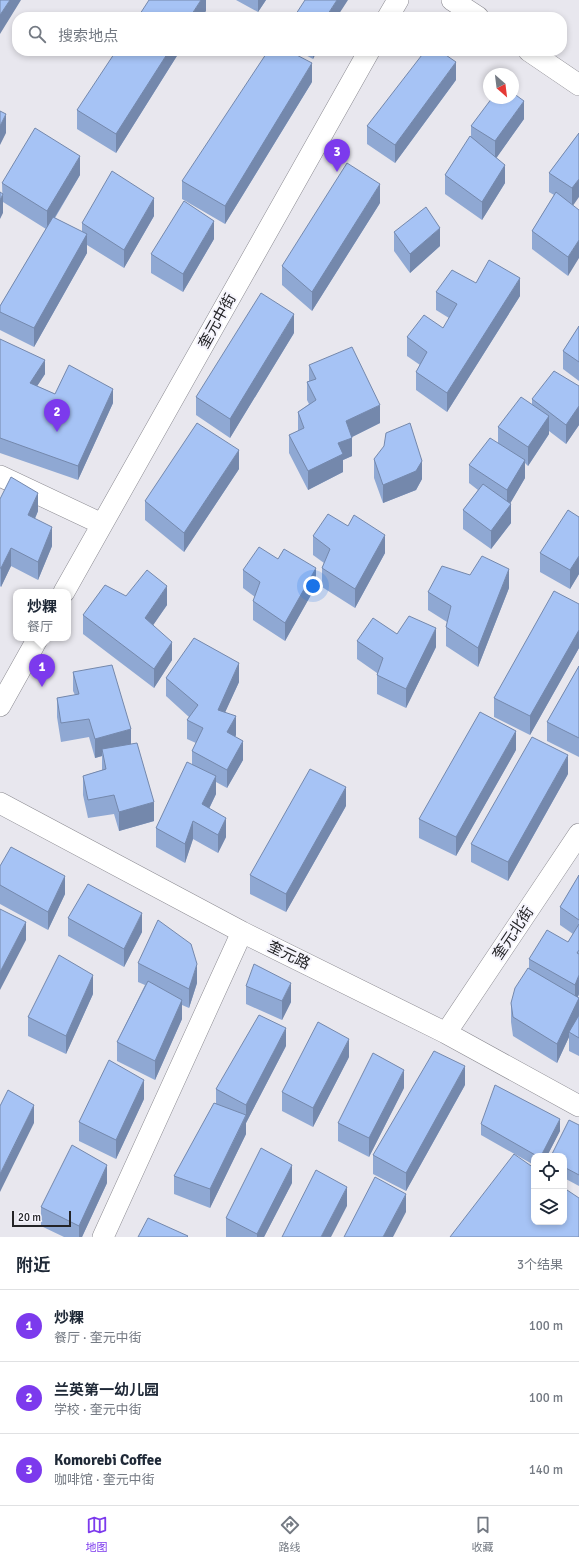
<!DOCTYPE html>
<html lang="zh">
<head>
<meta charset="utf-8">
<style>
	:root { --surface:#fff; --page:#f2f2f3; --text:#1f2937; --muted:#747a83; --line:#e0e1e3; --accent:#7c3aed }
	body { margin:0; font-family:Signika,"Noto Sans SC",sans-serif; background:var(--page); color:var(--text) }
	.controls { position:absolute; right:12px; bottom:12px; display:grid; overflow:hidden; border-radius:8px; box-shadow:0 2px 6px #0003 }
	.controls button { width:36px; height:36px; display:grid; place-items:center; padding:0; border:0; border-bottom:1px solid var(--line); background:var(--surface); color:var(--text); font:20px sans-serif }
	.compass { position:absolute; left:483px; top:68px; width:36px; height:36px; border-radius:50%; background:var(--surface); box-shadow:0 2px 6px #0003; rotate:152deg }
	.scale { position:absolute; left:12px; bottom:10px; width:59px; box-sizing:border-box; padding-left:4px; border:2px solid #242427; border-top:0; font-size:11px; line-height:14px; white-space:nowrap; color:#242427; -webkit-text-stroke:3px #f5f4fc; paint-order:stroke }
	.you { position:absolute; left:313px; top:586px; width:14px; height:14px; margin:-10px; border:3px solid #fff; border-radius:50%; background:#1a73e8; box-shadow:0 0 0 6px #1a73e833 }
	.badge { display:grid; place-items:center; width:26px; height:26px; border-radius:50%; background:var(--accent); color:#fff; font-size:13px; font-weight:700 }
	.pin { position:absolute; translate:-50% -33px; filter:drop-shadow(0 1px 2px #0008) }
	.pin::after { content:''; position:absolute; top:21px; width:14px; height:12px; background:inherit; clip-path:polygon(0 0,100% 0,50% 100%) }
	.popup { position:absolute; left:13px; top:589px; width:58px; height:52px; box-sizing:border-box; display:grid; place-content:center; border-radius:8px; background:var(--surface); filter:drop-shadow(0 1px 3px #0005); font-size:13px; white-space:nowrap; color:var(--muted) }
	.popup b { font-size:15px; color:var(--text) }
	.popup::after { content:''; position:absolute; left:50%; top:100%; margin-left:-8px; border:8px solid transparent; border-top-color:var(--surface) }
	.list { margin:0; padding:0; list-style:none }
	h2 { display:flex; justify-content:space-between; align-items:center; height:52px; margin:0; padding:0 16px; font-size:17px }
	h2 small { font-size:13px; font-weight:400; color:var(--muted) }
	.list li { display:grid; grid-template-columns:26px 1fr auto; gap:12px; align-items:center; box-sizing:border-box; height:72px; padding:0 16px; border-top:1px solid var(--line) }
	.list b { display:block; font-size:15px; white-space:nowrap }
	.list p { margin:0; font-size:13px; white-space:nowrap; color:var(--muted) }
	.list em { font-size:13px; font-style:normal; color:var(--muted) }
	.icon { flex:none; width:22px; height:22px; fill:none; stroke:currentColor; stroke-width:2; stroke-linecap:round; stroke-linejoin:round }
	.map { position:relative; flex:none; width:579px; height:1237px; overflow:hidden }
	.search { position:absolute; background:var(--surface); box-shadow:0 2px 6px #0003; left:12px; right:12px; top:12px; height:44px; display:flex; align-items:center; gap:10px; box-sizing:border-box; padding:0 14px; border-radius:16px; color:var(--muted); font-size:15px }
	.sheet { height:268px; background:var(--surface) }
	nav { display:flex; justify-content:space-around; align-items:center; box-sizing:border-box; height:56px; border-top:1px solid var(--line); background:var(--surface); font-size:11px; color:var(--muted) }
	nav a { display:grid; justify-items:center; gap:2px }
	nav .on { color:var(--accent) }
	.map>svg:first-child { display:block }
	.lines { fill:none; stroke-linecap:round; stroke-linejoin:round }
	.minor-casing { stroke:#8b8a91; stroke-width:22 }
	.minor { stroke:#fff; stroke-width:21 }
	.wall { fill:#8fa8d3 }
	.shaded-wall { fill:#7488ac }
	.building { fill:#a6c3f5; stroke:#7488ac }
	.labels { text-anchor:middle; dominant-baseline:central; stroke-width:4; stroke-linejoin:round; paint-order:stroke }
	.street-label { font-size:15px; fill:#242427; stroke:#f5f4fc }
</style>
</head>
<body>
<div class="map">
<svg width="579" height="1237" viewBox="0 0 579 1237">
	<rect width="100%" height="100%" fill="#e8e7ee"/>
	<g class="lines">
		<defs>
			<path id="minor" d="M 452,0 L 478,17
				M 388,17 L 398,0
				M 529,51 L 579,85
				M 0,476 L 102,524
				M 64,592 L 369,51
				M 0,706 L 38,638
				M 0,803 L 242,932 L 446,1033 L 579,1106
				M 446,1033 L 579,834
				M 103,1237 L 242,932"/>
		</defs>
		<use href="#minor" class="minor-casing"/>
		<use href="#minor" class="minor"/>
	</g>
	<path class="wall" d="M 236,0 L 266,0 L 258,12 Z
		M 180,51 L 116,153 L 77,129 L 77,110 Z
		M 298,51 L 317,51 L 313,59 Z
		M 456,80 L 395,163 L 367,144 L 367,126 Z
		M 312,82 L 225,224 L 182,199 L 182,181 Z
		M 524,119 L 496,158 L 505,183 L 482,220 L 445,194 L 445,175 L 471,137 L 471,126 Z
		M 579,133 L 573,205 L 568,276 L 532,249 L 532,231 L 554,195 L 549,192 L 549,173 Z
		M 80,175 L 55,218 L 82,232 L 82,223 L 154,216 L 124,268 L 87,245 L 87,253 L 34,347 L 0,330 L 0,306 L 46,229 L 3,202 L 3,213 L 2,183 Z
		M 380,203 L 312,311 L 282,285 L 282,266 Z
		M 394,232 L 440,246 L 410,273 L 394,251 Z
		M 214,239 L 183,292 L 151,273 L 151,254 Z
		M 476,283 L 520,296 L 447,412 L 416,390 L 416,372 L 420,365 L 407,356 L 407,337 L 443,328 L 449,318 L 436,310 L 436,292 Z
		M 579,326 L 579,381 L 563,369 L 563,351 Z
		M 294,333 L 230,438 L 196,415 L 196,397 Z
		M 0,339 L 45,374 L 37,386 L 55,394 L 113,403 L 78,480 L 0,453 Z
		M 309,365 L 380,423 L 352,437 L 352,456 L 343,460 L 343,472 L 308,490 L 289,453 L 289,435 L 298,431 L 298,412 L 309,404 L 307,400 L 307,382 L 309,381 Z
		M 579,386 L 579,425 L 566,444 L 549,431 L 549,434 L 528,466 L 525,463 L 525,478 L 510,503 L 511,523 L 491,549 L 463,529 L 463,510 L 478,490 L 469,483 L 469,465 L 498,443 L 498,427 L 532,405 L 532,399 Z
		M 374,459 L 422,479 L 416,490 L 383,503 L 374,478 Z
		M 239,469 L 184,552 L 145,520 L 145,501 Z
		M 0,499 L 38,511 L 35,519 L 52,546 L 38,580 L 11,566 L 1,587 L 0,586 Z
		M 579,517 L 579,574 L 570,589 L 540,572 L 540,553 Z
		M 313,536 L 385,553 L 355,608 L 322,587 L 322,568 L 324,563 L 313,555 Z
		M 243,570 L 316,586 L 285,641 L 253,620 L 253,601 L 255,597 L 243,588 Z
		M 509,588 L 478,667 L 446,646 L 446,627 L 447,622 L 428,610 L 428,592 Z
		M 126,596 L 167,605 L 153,625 L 172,660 L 154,688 L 83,634 L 83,615 Z
		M 579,604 L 579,648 L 530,735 L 494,717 L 494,698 Z
		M 397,634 L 436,647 L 406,708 L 377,694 L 377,673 L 357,659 L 357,641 Z
		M 579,666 L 579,757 L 547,741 L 547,722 Z
		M 73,672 L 131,744 L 154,821 L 119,831 L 114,814 L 88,818 L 83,795 L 83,776 L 102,770 L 102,756 L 95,758 L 89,737 L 61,742 L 57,717 L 57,698 L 75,695 L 73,691 Z
		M 166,678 L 239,682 L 225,712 L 236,735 L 235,737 L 243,760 L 227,788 L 216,782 L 216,794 L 209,809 L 226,837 L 218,853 L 193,839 L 185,863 L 156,847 L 156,828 L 192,765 L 192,751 L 196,743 L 187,739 L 187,720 L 189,717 L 166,696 Z
		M 516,750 L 456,856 L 419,838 L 419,819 Z
		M 568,774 L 508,881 L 471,862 L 471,844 Z
		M 346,806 L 286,912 L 250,894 L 250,875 Z
		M 0,866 L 65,894 L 48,930 L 0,904 Z
		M 579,875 L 579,994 L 578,997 L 579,998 L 579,1056 L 569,1051 L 569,1037 L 557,1063 L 513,1036 L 511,1022 L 511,1003 L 529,969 L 529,959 L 568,942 L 573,934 L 560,925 L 560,907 Z
		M 68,918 L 142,932 L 124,967 L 68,936 Z
		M 138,963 L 197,983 L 189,1008 L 182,1005 L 182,1019 L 155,1080 L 117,1061 L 117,1042 L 145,985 L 138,982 Z
		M 246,986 L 291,1002 L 282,1020 L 246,1004 Z
		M 93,994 L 66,1054 L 28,1036 L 28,1017 Z
		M 286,1046 L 246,1123 L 246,1134 L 210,1208 L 174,1194 L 174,1176 L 216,1104 L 216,1089 Z
		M 349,1057 L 313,1127 L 282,1111 L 282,1092 Z
		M 465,1085 L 406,1191 L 373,1174 L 373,1155 Z
		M 404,1088 L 369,1157 L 338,1141 L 338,1123 Z
		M 144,1099 L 116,1159 L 79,1141 L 79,1122 Z
		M 481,1124 L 560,1131 L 547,1156 L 534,1156 L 534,1165 L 481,1135 Z
		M 579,1125 L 579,1186 L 564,1178 L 564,1156 Z
		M 107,1183 L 82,1237 L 64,1237 L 41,1226 L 41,1207 Z
		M 292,1183 L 264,1237 L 226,1237 L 226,1218 Z"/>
	<path class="shaded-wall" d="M 10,0 L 21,0 L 0,34 L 0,15 Z
		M 201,0 L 206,0 L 206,11 L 202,17 L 190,17 Z
		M 258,0 L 266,0 L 258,12 Z
		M 337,0 L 348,0 L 337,17 L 326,17 Z
		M 169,51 L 180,51 L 116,153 L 116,134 Z
		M 313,51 L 317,51 L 313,59 Z
		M 456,62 L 456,80 L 395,163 L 395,145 Z
		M 312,63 L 312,82 L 225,224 L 225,206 Z
		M 524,101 L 524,119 L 495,160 L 495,141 Z
		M 6,114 L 6,133 L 0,145 L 0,126 Z
		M 80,156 L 80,175 L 47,230 L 47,211 Z
		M 505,165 L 505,183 L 482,220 L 482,202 Z
		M 579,179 L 579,197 L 572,207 L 572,188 Z
		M 380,184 L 380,203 L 312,311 L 312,292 Z
		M 3,194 L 3,213 L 0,219 L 0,200 Z
		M 154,198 L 154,216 L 124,268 L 124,250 Z
		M 214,221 L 214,239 L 183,292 L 183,274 Z
		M 440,228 L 440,246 L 410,273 L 410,254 Z
		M 87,234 L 87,253 L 34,347 L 34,328 Z
		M 579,240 L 579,258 L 568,276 L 568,257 Z
		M 520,278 L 520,296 L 447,412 L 447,393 Z
		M 294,314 L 294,333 L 230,438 L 230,419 Z
		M 45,360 L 45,374 L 30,397 L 30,383 Z
		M 113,389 L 113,403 L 78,480 L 78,466 Z
		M 380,405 L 380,423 L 346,440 L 346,421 Z
		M 579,406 L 579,425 L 566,444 L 566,425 Z
		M 549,416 L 549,434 L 528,466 L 528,447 Z
		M 352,438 L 352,456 L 343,460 L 343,472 L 308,490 L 308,471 L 338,443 Z
		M 239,450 L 239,469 L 184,552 L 184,533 Z
		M 525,460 L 525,478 L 507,509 L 507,490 Z
		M 422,461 L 422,479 L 416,490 L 383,503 L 383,485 Z
		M 38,493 L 38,511 L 28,534 L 28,515 Z
		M 511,504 L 511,523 L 491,549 L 491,531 Z
		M 52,527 L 52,546 L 38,580 L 38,562 Z
		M 385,535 L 385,553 L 355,608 L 355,589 Z
		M 11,548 L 11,566 L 1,587 L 1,568 Z
		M 579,556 L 579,574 L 570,589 L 570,570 Z
		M 316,568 L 316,586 L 285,641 L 285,623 Z
		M 509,569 L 509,588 L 478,667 L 478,648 Z
		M 167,586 L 167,605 L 145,637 L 145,618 Z
		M 436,628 L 436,647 L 406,708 L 406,689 Z
		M 579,630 L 579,648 L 530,735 L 530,716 Z
		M 172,642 L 172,660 L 154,688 L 154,669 Z
		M 239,663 L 239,682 L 218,728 L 218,710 Z
		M 236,716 L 236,735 L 227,751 L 227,732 Z
		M 131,729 L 131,748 L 102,749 L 102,756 L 95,758 L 95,739 Z
		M 516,731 L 516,750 L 456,856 L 456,837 Z
		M 243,741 L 243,760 L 227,788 L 227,770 Z
		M 568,755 L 568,774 L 508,881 L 508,862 Z
		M 216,776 L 216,794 L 202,823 L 202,804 Z
		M 346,787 L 346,806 L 286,912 L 286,894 Z
		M 154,802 L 154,821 L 119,831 L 119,812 Z
		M 226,818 L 226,837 L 218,853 L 218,835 Z
		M 193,821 L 193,839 L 185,863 L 185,844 Z
		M 65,876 L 65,894 L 48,930 L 48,912 Z
		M 142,913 L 142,932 L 124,967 L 124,949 Z
		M 26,922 L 26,940 L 0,990 L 0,972 Z
		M 197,964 L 197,983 L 189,1008 L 189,989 Z
		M 93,975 L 93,994 L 66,1054 L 66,1036 Z
		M 579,975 L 579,994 L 575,1004 L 575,985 Z
		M 291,983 L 291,1002 L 282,1020 L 282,1001 Z
		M 579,998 L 579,1016 L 569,1032 L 569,1037 L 557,1063 L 557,1044 Z
		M 182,1000 L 182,1019 L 155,1080 L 155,1061 Z
		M 286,1028 L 286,1046 L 246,1123 L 246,1134 L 210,1208 L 210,1189 L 246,1116 L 246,1105 Z
		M 349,1039 L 349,1057 L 313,1127 L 313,1108 Z
		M 465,1066 L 465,1085 L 406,1191 L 406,1173 Z
		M 404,1070 L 404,1088 L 369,1157 L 369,1138 Z
		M 144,1080 L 144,1099 L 116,1159 L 116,1140 Z
		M 34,1105 L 34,1123 L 0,1192 L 0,1174 Z
		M 560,1119 L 560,1131 L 547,1156 L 541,1156 Z
		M 107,1165 L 107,1183 L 82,1237 L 79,1237 L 79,1226 Z
		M 292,1165 L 292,1183 L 264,1237 L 257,1237 L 257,1234 Z
		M 347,1187 L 347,1206 L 331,1237 L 321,1237 Z
		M 406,1194 L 406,1212 L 393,1237 L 383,1237 Z"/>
	<path class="building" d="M 0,0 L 10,0 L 0,15 Z
		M 149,0 L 201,0 L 190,17 L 138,17 Z
		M 305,0 L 337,0 L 326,17 L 294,17 Z
		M 116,51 L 169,51 L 116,134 L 77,110 Z
		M 268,51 L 289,51 L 312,63 L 225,206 L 182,181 Z
		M 425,51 L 440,51 L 456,62 L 395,145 L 367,126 Z
		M 513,93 L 524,101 L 495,141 L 471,126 L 492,98 L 513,98 Z
		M 0,111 L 6,114 L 0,126 Z
		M 35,128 L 80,156 L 47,211 L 2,183 Z
		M 579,133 L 579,179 L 572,188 L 549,173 Z
		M 470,136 L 505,165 L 482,202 L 445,175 Z
		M 347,163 L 380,184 L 312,292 L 282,266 Z
		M 112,171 L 154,198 L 124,250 L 82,223 Z
		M 0,192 L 3,194 L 0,200 Z
		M 556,192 L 579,210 L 579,240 L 568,257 L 532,231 Z
		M 184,201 L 214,221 L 183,274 L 151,254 Z
		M 426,207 L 440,228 L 410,254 L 394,232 Z
		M 53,217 L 87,234 L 34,328 L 0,312 L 0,306 Z
		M 489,260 L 520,278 L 447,393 L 416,372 L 427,352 L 407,337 L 424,315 L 443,328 L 457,304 L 436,292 L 452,270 L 476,283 Z
		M 261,293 L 294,314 L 230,419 L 196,397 Z
		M 579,326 L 579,362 L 563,351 Z
		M 0,339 L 45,360 L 30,383 L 55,394 L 69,365 L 113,389 L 78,466 L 0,438 Z
		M 352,347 L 380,405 L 346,421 L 352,438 L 338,443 L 343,454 L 308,471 L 289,435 L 304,428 L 298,412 L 316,400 L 307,382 L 316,379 L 309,365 Z
		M 554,371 L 579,386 L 579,406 L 566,425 L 532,399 Z
		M 521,397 L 549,416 L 528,447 L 498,427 Z
		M 197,423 L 239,450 L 184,533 L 145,501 Z
		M 410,423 L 422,461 L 416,471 L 383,485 L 374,459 L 384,446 L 386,433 Z
		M 490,438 L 525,460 L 507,490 L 469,465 Z
		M 11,477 L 38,493 L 28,515 L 52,527 L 38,562 L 11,548 L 1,568 L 0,568 L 0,499 Z
		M 483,484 L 511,504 L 491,531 L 463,510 Z
		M 568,510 L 579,517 L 579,556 L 570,570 L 540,553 Z
		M 328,514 L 348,526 L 354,515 L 385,535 L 355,589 L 322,568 L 330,549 L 313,536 Z
		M 259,547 L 278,559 L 284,549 L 316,568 L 285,623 L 253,601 L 260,582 L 243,570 Z
		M 482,556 L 509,569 L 478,648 L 446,627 L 451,606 L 428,592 L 442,566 L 470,575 Z
		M 147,570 L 167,586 L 145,618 L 172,642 L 154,669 L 83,615 L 105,585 L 126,596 Z
		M 554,591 L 579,604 L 579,630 L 530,716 L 494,698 Z
		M 409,616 L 436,628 L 406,689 L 377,675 L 383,658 L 357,641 L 373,618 L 397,634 Z
		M 194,638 L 239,663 L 218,710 L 236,716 L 227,732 L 243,741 L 227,770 L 192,751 L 203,728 L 187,720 L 198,705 L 166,678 Z
		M 112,665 L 131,729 L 95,739 L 89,719 L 61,723 L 57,698 L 79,694 L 73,672 Z
		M 579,666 L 579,738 L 547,722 Z
		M 480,712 L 516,731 L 456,837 L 419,819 Z
		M 532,737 L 568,755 L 508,862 L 471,844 Z
		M 137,743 L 154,802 L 119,812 L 114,795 L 88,800 L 83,776 L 106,769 L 102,749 Z
		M 187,762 L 216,776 L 202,804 L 226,818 L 218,835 L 193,821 L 185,844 L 156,828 Z
		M 310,769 L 346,787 L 286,894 L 250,875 Z
		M 11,847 L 65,876 L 48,912 L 0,885 L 0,866 Z
		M 579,875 L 579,920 L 560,907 Z
		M 88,884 L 142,913 L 124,949 L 68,918 Z
		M 0,909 L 26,922 L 0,972 Z
		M 158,920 L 191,944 L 197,964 L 189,989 L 138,963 Z
		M 579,924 L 579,950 L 577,953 L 579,954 L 579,975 L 575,985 L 529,959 L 547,930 L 568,942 Z
		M 59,955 L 93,975 L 66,1036 L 28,1017 Z
		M 254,964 L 291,983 L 282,1001 L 246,986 Z
		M 528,968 L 579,998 L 557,1044 L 513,1017 L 511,1003 L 515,988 Z
		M 148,981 L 182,1000 L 155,1061 L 117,1042 Z
		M 259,1015 L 286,1028 L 246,1105 L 216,1089 Z
		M 579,1015 L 579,1038 L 569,1032 Z
		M 318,1022 L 349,1039 L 313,1108 L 282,1092 Z
		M 434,1051 L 465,1066 L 406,1173 L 373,1155 Z
		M 373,1053 L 404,1070 L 369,1138 L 338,1123 Z
		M 109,1060 L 144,1080 L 116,1140 L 79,1122 Z
		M 495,1085 L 560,1119 L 541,1156 L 537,1156 L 481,1124 Z
		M 8,1090 L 34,1105 L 0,1174 L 0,1106 Z
		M 214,1103 L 246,1115 L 210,1189 L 174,1176 Z
		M 569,1120 L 579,1125 L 579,1175 L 564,1167 L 564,1156 L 551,1156 Z
		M 72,1145 L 107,1165 L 79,1226 L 41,1207 Z
		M 261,1148 L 292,1165 L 257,1234 L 226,1218 Z
		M 514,1154 L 534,1168 L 534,1222 L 564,1222 L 564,1188 L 579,1198 L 579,1237 L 450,1237 Z
		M 316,1170 L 347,1187 L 321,1237 L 282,1237 Z
		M 375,1177 L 406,1194 L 383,1237 L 344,1237 Z
		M 148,1218 L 188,1236 L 187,1237 L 138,1237 Z"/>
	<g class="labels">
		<g class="street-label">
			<text transform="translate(217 321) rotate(-61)">奎元中街</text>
			<text transform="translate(513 933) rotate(-56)">奎元北街</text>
			<text transform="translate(289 955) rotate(26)">奎元路</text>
		</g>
	</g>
</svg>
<div class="controls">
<button><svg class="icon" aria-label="locate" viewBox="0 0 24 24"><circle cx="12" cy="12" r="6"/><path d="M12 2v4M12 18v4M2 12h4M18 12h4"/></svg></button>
<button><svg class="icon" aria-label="layers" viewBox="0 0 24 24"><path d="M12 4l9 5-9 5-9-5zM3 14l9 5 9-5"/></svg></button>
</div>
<svg class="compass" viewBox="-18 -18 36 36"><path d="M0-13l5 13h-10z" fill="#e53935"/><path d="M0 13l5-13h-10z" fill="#747a83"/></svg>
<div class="scale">20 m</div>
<div class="you"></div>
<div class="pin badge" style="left:42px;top:687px">1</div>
<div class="popup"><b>炒粿</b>餐厅</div>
<div class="pin badge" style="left:57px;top:432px">2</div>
<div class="pin badge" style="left:337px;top:172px">3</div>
<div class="search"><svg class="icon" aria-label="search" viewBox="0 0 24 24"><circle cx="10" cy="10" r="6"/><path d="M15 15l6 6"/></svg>搜索地点</div>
</div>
<section class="sheet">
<h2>附近<small>3个结果</small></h2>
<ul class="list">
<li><span class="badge">1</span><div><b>炒粿</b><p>餐厅 · 奎元中街</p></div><em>100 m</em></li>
<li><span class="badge">2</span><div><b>兰英第一幼儿园</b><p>学校 · 奎元中街</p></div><em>100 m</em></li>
<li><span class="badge">3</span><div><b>Komorebi Coffee</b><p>咖啡馆 · 奎元中街</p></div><em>140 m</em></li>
</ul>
</section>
<nav>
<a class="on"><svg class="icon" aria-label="map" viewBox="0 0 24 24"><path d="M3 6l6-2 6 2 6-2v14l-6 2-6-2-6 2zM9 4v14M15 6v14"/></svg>地图</a>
<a><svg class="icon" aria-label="directions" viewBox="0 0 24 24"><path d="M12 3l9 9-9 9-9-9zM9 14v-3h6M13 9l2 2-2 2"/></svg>路线</a>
<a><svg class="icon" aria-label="saved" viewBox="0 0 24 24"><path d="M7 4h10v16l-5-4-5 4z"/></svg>收藏</a>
</nav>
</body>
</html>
